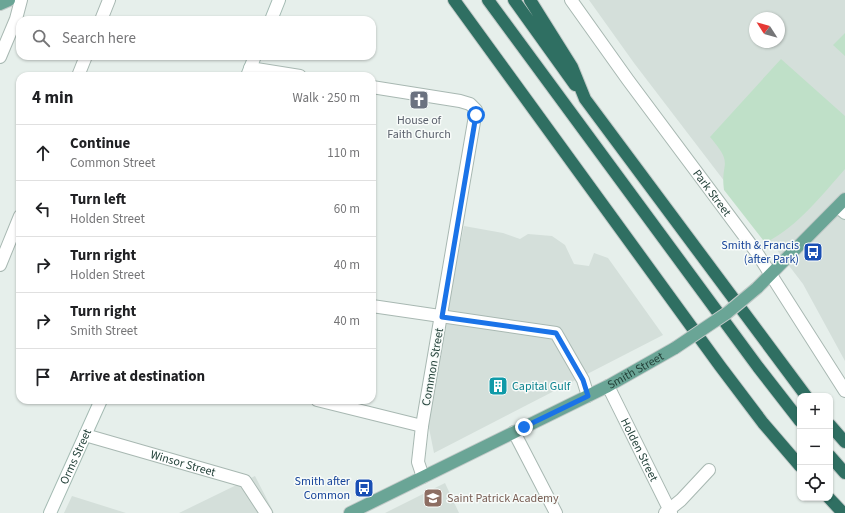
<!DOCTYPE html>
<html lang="en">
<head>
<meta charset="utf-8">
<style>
	:root { --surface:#fff; --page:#f2f2f2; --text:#202124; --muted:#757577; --line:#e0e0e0 }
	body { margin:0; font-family:"Source Sans 3",sans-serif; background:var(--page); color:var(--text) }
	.controls { position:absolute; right:12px; bottom:12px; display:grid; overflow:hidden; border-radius:8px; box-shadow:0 1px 3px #0004 }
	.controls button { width:36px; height:36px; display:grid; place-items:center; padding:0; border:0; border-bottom:1px solid var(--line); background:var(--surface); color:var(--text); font:20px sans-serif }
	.compass { position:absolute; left:749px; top:12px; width:36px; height:36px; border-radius:50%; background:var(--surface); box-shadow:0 1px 3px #0004; rotate:306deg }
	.stop { position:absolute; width:12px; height:12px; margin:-9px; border:3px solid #1a73e8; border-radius:50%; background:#fff }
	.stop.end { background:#1a73e8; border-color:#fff; box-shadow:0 1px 4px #0008 }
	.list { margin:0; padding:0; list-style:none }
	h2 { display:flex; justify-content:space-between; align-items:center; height:52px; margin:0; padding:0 16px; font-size:17px }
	h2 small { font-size:13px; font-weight:400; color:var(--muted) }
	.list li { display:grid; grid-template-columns:26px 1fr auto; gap:12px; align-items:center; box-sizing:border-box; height:56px; padding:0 16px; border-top:1px solid var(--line) }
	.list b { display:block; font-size:15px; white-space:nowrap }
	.list p { margin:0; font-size:13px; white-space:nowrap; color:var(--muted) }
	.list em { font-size:13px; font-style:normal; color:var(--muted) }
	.icon { flex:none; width:22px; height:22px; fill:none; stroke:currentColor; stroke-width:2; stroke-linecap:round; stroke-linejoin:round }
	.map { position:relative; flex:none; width:845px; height:513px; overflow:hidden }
	.search { position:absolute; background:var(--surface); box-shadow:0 1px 3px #0004; left:16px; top:16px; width:360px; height:44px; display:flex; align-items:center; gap:10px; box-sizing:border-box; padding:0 14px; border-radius:12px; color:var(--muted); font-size:15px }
	.panel { position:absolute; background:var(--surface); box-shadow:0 1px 3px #0004; left:16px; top:72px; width:360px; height:332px; border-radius:12px }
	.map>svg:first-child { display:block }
	.built { fill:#d4dfda; fill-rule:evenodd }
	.green { fill:#bfe0c8 }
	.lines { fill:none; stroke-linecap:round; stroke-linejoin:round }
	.minor-casing { stroke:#a8b8b2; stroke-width:14 }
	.tertiary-casing { stroke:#a8b8b2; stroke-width:14 }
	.secondary-casing { stroke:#a4bbb3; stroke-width:14 }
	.primary-casing { stroke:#c2cac8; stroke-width:14 }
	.motorway-casing { stroke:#c2cac8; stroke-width:14 }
	.minor { stroke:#fff; stroke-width:12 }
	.tertiary { stroke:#fff; stroke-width:12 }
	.secondary { stroke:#fff; stroke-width:12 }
	.primary { stroke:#6aa596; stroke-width:12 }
	.motorway { stroke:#2f6f62; stroke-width:12 }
	.primary-bridge-casing { stroke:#c2cac8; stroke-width:14; stroke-linecap:butt }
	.primary-bridge { stroke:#6aa596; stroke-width:12 }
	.route { stroke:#1a73e8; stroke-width:5 }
	.labels { text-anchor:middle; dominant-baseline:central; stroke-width:3; stroke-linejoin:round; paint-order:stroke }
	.worship-label { font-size:12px; fill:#5b616d; stroke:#f7fbf9 }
	.street-label { font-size:12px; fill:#24423a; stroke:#f7fbf9 }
	.transit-label { font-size:12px; fill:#164399; stroke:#f7fbf9; text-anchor:end }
	.culture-label { font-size:12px; fill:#0d838f; stroke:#f7fbf9; text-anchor:start }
	.education-label { font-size:12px; fill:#785e54; stroke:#f7fbf9; text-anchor:start }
</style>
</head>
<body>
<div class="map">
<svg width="845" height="513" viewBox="0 0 845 513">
	<rect width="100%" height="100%" fill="#e6efeb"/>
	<path class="built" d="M 589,0 L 845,0 L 845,361 L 803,284 L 634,63 ZM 755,18 L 779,18 L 779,42 L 755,42 Z
		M 464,226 L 503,233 L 520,239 L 528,234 L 552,236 L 565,245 L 574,264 L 589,266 L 594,253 L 608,258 L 663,335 L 434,453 L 428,423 L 447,308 Z
		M 255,476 L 274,513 L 179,513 Z
		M 445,483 L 459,513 L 385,513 Z
		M 72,496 L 126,513 L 64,513 Z"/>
	<path class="green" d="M 845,33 L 845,56 L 833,45 Z
		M 781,59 L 845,116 L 845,169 C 822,195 798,226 767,242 L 763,240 L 724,190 C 720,161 735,166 710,137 Z"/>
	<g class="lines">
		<defs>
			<g id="minor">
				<path d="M 101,20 L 109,0"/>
				<path d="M 0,57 L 16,19 L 21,0"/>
				<path d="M 250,68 L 300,76"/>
				<path d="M 78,76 L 86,56"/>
				<path d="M 372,87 L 460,101 L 470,104 L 476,110 L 422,426 L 418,462 L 423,477"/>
				<path d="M 0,265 L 20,216"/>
				<path d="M 372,306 L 556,333 L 583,380 L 588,396"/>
				<path d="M 317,400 L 422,426"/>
				<path d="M 514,432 L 556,513"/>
				<path id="s1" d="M 85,435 L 245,481 L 266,513"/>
				<path d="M 665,513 L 681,500 L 709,470"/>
			</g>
			<g id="tertiary">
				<path id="s2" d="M 571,0 L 628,80 L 757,253 L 845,391"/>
				<path id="s3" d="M 608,386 L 671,513"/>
			</g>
			<g id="secondary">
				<path d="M 271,20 L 279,0"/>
				<path d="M 247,76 L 255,56"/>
				<path d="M 838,207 L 845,213"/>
				<path id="s4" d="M 50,513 L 101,400"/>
			</g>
			<g id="primary">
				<path d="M 0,4 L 9,0"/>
				<path d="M 757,288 L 845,199"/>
				<path id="s5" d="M 350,513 L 608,386 L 675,348"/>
			</g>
			<path id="motorway" d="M 454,0 L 720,366 L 763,423 L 800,466
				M 488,0 L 758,367 L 800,421
				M 514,0 L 575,85
				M 530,0 L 572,67 L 585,99 L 806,396
				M 830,425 L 845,442
				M 830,456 L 845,473
				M 829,498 L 843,513"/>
		</defs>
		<use href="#minor" class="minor-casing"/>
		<use href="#tertiary" class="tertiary-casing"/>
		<use href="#secondary" class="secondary-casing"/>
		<use href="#primary" class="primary-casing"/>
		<use href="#motorway" class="motorway-casing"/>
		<use href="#minor" class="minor"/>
		<use href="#tertiary" class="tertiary"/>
		<use href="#secondary" class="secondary"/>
		<use href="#primary" class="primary"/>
		<use href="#motorway" class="motorway"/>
		<defs>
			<path id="primary-bridge" d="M 675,348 L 727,313 L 757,288"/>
		</defs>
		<use href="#primary-bridge" class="primary-bridge-casing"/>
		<use href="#primary-bridge" class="primary-bridge"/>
	</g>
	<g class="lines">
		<path class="route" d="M 476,115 L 442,317 L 556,333 L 583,380 L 588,396 L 524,427"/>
	</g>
	<defs>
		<symbol id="church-square" viewBox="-11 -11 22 22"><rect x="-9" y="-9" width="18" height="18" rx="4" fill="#6b7280" stroke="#f7fbf9"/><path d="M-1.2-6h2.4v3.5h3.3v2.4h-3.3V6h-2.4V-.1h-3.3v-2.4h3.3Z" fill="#fff"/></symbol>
		<symbol id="bus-square" viewBox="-11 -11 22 22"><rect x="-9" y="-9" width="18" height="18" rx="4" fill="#1a4fb4" stroke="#f7fbf9"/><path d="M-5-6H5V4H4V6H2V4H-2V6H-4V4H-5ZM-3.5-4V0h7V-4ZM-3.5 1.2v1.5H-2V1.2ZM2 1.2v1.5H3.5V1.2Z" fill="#fff"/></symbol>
		<symbol id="building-square" viewBox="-11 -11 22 22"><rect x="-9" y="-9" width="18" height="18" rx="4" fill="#0f9aa8" stroke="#f7fbf9"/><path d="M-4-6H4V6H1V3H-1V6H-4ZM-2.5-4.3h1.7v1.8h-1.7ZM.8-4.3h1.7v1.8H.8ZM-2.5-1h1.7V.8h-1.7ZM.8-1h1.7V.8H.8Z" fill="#fff"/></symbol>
		<symbol id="school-square" viewBox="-11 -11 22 22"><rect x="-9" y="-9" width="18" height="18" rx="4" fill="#8d6e63" stroke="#f7fbf9"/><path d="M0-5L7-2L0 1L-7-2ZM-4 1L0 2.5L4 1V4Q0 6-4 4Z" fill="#fff"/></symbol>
	</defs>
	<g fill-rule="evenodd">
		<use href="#church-square" x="408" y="89" width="22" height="22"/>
		<use href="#bus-square" x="802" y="241" width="22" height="22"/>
		<use href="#building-square" x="487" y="375" width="22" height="22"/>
		<use href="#bus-square" x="353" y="477" width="22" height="22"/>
		<use href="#school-square" x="422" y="487" width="22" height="22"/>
	</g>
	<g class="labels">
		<g class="worship-label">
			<text x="419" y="120">House of<tspan x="419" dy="14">Faith Church</tspan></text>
		</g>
		<g class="street-label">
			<text stroke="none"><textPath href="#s2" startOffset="239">Park Street</textPath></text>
			<text transform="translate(433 367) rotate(-80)">Common Street</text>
			<text stroke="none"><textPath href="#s5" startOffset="319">Smith Street</textPath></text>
			<text stroke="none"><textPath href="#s3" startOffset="71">Holden Street</textPath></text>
			<text stroke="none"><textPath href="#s4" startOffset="62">Orms Street</textPath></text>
			<text stroke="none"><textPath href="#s1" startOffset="102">Winsor Street</textPath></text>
		</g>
		<g class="transit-label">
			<text x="799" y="245">Smith &amp; Francis<tspan x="799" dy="14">(after Park)</tspan></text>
			<text x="350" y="481">Smith after<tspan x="350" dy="14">Common</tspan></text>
		</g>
		<g class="culture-label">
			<text x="512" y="386">Capital Gulf</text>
		</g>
		<g class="education-label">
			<text x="447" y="498">Saint Patrick Academy</text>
		</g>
	</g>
</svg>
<div class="controls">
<button>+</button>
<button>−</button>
<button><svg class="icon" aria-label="locate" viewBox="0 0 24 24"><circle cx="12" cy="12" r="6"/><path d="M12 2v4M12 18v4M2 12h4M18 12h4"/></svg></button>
</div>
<svg class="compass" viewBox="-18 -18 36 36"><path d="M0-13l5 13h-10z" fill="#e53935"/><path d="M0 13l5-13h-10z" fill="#757577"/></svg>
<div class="stop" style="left:476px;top:115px"></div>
<div class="stop end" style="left:524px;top:427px"></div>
<div class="search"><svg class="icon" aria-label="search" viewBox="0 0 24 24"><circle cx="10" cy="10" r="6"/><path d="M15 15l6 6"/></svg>Search here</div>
<section class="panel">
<h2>4 min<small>Walk · 250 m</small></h2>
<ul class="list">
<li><svg class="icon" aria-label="ahead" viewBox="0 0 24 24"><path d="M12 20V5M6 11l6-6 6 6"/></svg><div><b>Continue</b><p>Common Street</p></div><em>110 m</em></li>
<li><svg class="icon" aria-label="left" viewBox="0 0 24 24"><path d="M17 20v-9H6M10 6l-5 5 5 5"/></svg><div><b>Turn left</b><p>Holden Street</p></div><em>60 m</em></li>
<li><svg class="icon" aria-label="right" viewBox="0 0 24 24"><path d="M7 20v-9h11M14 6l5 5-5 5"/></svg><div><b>Turn right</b><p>Holden Street</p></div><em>40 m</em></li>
<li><svg class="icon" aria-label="right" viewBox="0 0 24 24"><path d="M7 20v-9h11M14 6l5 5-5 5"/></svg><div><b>Turn right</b><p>Smith Street</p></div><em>40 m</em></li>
<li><svg class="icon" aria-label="arrive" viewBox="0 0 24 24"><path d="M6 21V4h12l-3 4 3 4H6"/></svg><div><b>Arrive at destination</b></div></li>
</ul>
</section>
</div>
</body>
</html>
